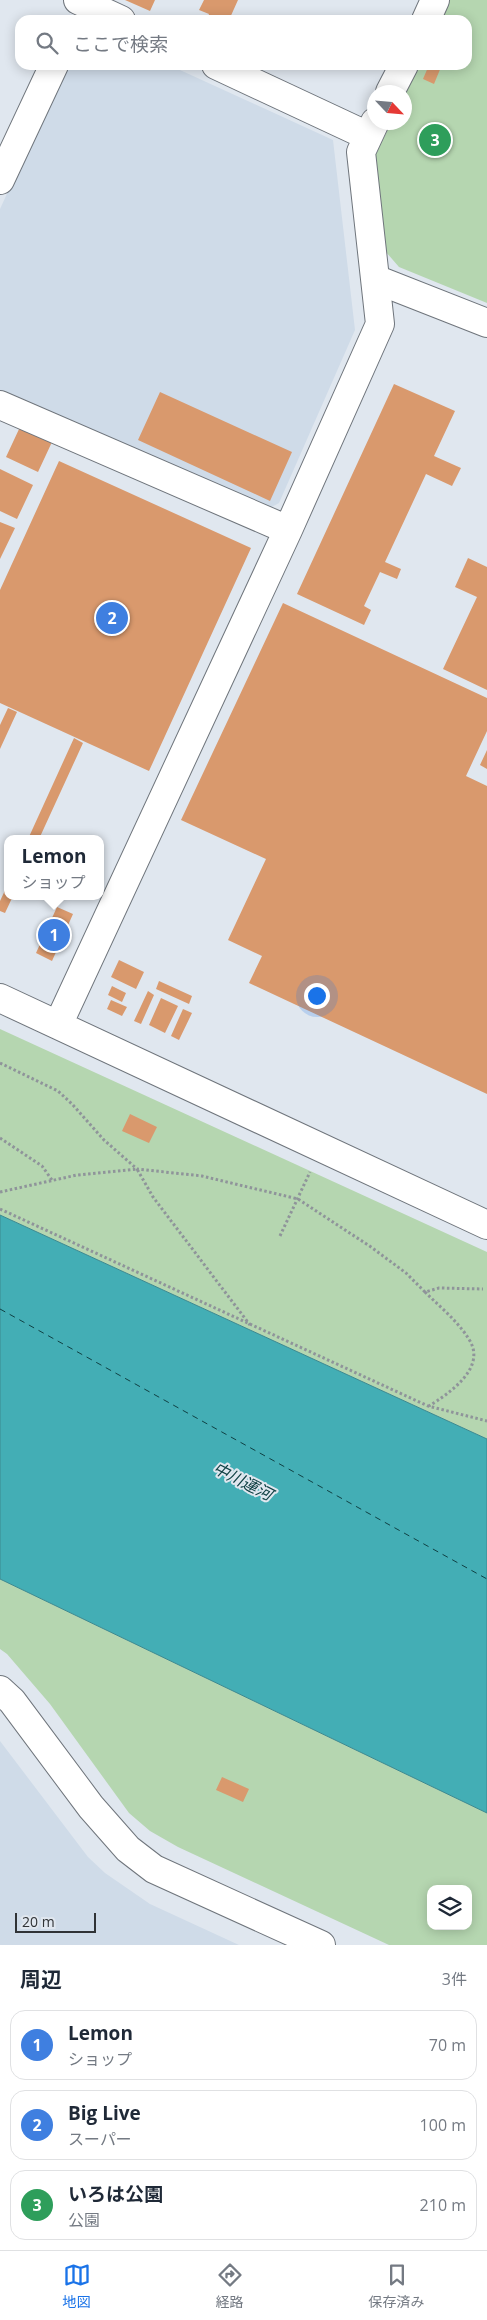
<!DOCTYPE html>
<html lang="ja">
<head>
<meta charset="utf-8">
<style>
	:root { --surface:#fff; --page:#f6f6f7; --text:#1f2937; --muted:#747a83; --line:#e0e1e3; --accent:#1a73e8 }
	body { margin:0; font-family:"Open Sans","Noto Sans JP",sans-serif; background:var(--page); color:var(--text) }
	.controls { position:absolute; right:15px; bottom:15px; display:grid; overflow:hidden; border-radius:10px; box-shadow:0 2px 12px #0003 }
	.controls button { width:45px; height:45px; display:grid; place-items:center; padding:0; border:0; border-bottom:1px solid var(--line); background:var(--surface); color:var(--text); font:25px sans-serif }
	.compass { position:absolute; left:367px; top:85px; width:45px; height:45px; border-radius:50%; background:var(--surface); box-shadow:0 2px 12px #0003; rotate:116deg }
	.scale { position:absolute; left:15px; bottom:12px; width:81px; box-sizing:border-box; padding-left:5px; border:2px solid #303336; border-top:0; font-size:14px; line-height:18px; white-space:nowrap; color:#303336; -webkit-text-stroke:4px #e0e7ef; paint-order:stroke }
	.you { position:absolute; left:316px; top:995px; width:18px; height:18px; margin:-12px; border:4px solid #fff; border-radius:50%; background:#1a73e8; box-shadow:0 0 0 8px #1a73e833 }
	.badge { display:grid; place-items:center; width:32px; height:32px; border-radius:50%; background:var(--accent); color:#fff; font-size:16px; font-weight:700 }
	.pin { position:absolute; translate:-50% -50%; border:2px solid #fff; box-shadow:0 1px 5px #0006 }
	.popup { position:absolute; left:4px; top:835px; width:100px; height:65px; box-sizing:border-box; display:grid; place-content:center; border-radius:10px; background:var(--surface); filter:drop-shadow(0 1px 4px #0005); font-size:16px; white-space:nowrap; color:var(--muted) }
	.popup b { font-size:19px; color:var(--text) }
	.popup::after { content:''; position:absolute; left:50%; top:100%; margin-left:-10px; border:10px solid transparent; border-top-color:var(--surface) }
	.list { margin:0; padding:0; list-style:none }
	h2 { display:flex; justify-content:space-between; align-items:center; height:65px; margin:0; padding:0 20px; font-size:21px }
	h2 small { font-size:16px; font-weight:400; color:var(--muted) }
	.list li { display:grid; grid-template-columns:32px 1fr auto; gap:15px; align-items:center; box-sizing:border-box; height:70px; margin:0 10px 10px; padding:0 10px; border:1px solid var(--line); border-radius:15px }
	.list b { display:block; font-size:19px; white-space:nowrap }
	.list p { margin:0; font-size:16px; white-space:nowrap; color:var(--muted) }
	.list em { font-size:16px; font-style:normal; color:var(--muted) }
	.icon { flex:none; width:28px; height:28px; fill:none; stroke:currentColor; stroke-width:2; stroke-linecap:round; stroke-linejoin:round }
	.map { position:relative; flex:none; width:487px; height:1945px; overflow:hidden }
	.search { position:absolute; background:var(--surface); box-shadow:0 2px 12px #0003; left:15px; right:15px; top:15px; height:55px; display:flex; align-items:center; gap:12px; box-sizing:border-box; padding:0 18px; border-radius:15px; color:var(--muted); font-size:19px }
	.sheet { height:305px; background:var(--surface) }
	nav { display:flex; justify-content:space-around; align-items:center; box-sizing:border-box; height:70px; border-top:1px solid var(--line); background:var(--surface); font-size:14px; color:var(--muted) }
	nav a { display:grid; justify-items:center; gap:2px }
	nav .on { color:var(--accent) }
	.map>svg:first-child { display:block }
	.built { fill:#cfdbe8 }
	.green { fill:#b5d6b0; fill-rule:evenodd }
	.water { fill:#43aeb5; stroke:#3d898f }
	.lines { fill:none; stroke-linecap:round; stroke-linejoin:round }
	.ferry { stroke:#104144; stroke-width:1; stroke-dasharray:6 5; stroke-linecap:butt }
	.building { fill:#d9996d }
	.minor-casing { stroke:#6f757c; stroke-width:30 }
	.path { stroke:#8f949a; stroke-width:3; stroke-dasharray:2.5 2.5; stroke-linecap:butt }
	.minor { stroke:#fff; stroke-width:28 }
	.labels { text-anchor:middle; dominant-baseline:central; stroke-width:4; stroke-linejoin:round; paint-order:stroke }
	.water-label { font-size:16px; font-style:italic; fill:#104144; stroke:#e0e7ef }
</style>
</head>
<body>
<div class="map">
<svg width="487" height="1945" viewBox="0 0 487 1945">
	<rect width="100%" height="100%" fill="#e0e7ef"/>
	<path class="built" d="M 66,65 L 169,65 L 333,140 L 355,330 L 279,503 L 266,510 L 0,390 L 0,209 Z
		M 0,1741 L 88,1857 L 105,1873 L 150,1904 L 239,1945 L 0,1945 Z"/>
	<path class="green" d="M 448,0 L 487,0 L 487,303 L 399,267 L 386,252 L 374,158 L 391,123 L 404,122 L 405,93 L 417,65 L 467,65 L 467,20 L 438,20 Z
		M 0,1029 L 487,1252 L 487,1439 L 0,1215 Z
		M 0,1579 L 487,1813 L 487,1945 L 389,1945 L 178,1847 L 150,1831 L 129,1813 L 50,1704 L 7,1654 L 0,1649 ZM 431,1889 L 468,1889 L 468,1926 L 431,1926 Z"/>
	<path class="water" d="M 0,1215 L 487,1439 L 487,1813 L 0,1579 Z"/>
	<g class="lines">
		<path class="ferry" d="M 0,1309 L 487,1579"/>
	</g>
	<path class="building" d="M 125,0 L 155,0 L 150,11 Z
		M 204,0 L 238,0 L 229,20 L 207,20 L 209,14 L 199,10 Z
		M 429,65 L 441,67 L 434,84 L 423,79 Z
		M 394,384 L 455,411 L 434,456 L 461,468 L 452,486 L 426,474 L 385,562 L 401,569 L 397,579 L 380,572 L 364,606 L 371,610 L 364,625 L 297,594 Z
		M 160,392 L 292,452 L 270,501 L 138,440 Z
		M 20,427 L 52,442 L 38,472 L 6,457 Z
		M 59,461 L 251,548 L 149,771 L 0,703 L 0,590 Z
		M 0,469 L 33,485 L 17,519 L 0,511 Z
		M 0,522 L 15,528 L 0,559 Z
		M 468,558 L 487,567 L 487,690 L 443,669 L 477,597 L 455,587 Z
		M 283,603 L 487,698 L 487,731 L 466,776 L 487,786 L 487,1061 L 404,1023 L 487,1061 L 487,1094 L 249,983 L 262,956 L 228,940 L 266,859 L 181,820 Z
		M 8,708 L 17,712 L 0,749 L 0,725 Z
		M 74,738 L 83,743 L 39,839 L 28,839 Z
		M 487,750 L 487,769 L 480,765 Z
		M 8,884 L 8,896 L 13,896 L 5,913 L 0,911 L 0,901 Z
		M 57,907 L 73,914 L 52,961 L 36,953 Z
		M 119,960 L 144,972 L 136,989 L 111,977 Z
		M 159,981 L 192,996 L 189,1004 L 156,989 Z
		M 112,986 L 126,993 L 122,1002 L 108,995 Z
		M 148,991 L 154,995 L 141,1024 L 134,1021 Z
		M 161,998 L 178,1006 L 165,1033 L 149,1025 Z
		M 111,1000 L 127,1007 L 122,1016 L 107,1009 Z
		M 183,1009 L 192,1013 L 179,1040 L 171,1036 Z
		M 130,1114 L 157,1127 L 149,1143 L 122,1131 Z
		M 222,1777 L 249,1789 L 243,1802 L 216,1790 Z"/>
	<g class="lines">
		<defs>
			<path id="minor" d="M 78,0 L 121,20
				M 426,20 L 435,0
				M 216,65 L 368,136
				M 390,92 L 404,65
				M 0,180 L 54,65
				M 375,279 L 487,323
				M 0,405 L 288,530
				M 0,998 L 487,1225
				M 58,1025 L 288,530 L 380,324 L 361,152 L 375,122
				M 0,1690 L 12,1701 L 91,1807 L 128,1849 L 154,1869 L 321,1945"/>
		</defs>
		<use href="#minor" class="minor-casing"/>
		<path class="path" d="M 0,1063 L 58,1091 L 72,1104 L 104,1140 L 137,1169 L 202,1176 L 298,1199 L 371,1247 L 406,1273 L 425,1292 L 439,1288 L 483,1289
			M 0,1138 L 42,1166 L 52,1180
			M 0,1192 L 77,1175 L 137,1169 L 153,1197 L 250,1325
			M 0,1209 L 428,1406 L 487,1421
			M 280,1236 L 310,1172
			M 425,1292 C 440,1307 459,1322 470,1341 C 486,1369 448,1394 429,1406"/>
		<use href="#minor" class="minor"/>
	</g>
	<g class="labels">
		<g class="water-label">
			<text transform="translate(243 1481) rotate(27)">中川運河</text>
		</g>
	</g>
</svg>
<div class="controls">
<button><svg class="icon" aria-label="layers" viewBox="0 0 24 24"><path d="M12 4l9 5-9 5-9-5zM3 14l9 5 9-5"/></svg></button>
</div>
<svg class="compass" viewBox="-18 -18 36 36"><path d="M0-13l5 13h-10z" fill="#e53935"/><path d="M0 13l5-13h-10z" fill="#747a83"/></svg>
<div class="scale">20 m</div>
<div class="you"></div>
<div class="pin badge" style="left:54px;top:935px;background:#3f7fe0">1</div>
<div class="popup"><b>Lemon</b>ショップ</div>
<div class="pin badge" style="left:112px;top:618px;background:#3f7fe0">2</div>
<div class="pin badge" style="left:435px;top:140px;background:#2e9e5b">3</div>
<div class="search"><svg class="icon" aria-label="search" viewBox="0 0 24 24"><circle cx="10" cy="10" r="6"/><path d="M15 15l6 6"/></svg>ここで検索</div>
</div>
<section class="sheet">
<h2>周辺<small>3件</small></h2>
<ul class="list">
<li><span class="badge" style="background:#3f7fe0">1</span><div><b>Lemon</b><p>ショップ</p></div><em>70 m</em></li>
<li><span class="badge" style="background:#3f7fe0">2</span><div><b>Big Live</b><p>スーパー</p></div><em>100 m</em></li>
<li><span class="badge" style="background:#2e9e5b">3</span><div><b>いろは公園</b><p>公園</p></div><em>210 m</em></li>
</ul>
</section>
<nav>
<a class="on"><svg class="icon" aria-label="map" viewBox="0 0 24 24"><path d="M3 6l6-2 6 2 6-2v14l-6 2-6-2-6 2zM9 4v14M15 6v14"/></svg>地図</a>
<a><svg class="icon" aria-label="directions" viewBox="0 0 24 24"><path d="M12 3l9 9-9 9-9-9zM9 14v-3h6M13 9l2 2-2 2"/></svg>経路</a>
<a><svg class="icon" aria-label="saved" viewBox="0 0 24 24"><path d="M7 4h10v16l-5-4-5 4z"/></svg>保存済み</a>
</nav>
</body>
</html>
